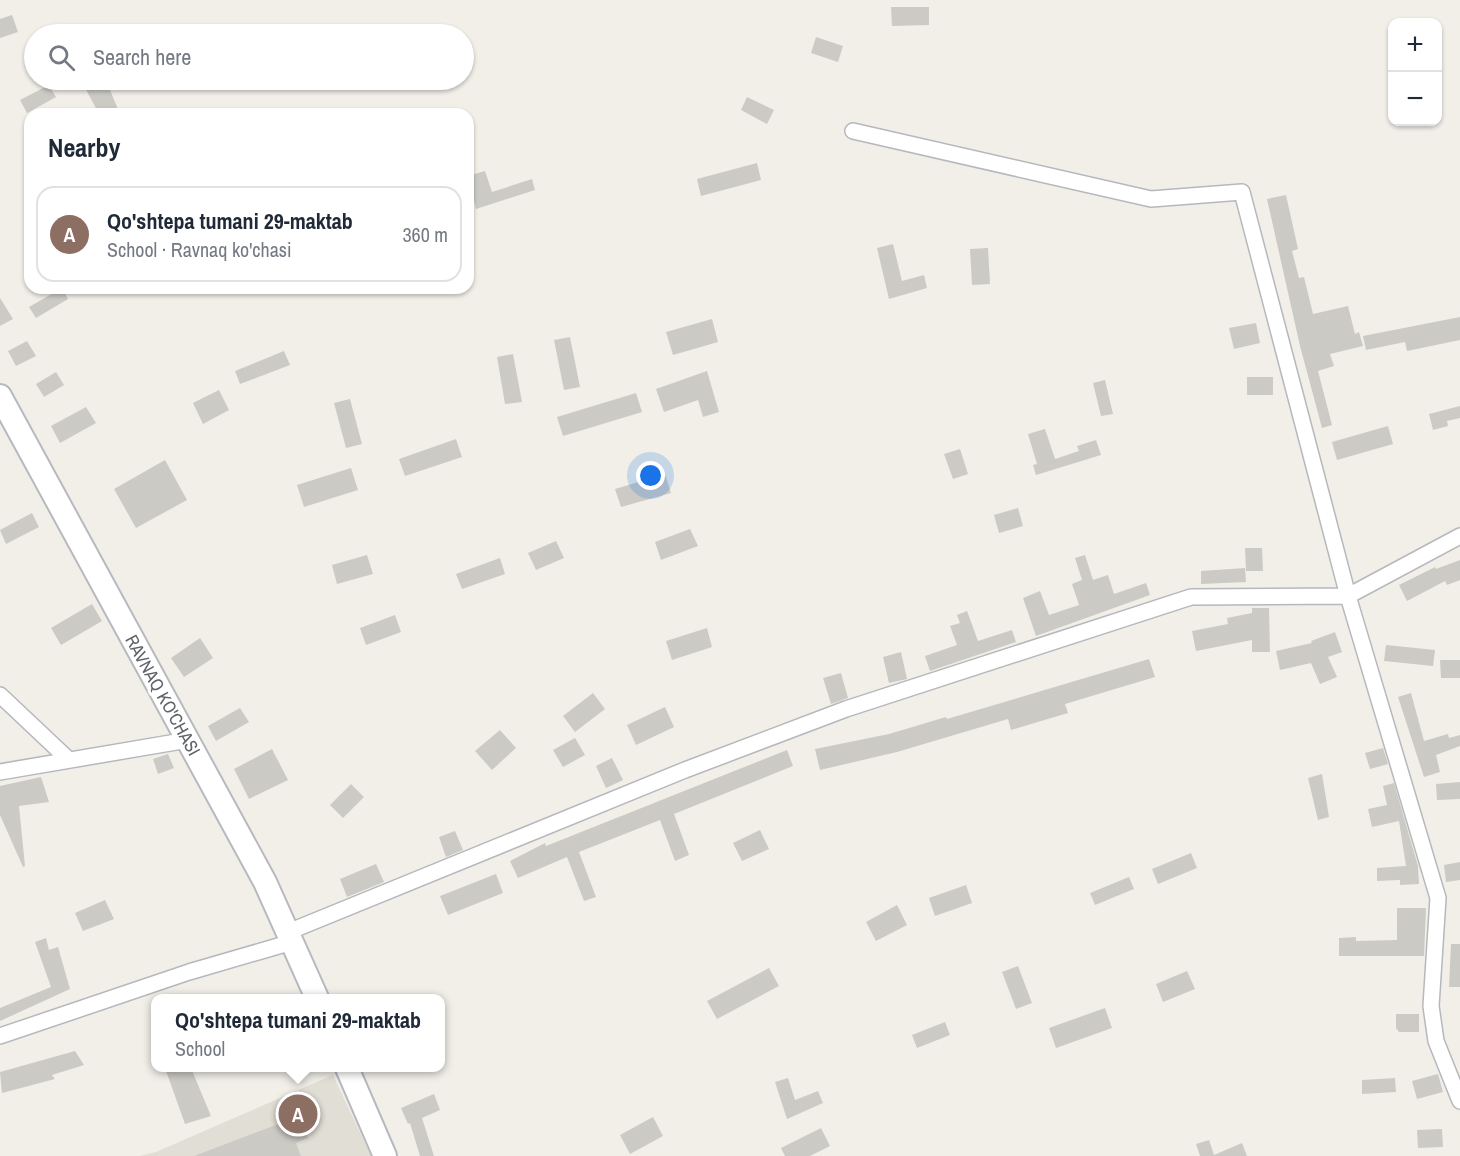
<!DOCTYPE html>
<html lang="en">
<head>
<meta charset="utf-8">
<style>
	:root { --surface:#fff; --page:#f2f2f3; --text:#1f2937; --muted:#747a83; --line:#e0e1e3; --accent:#ea4335 }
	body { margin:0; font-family:"Archivo Narrow",sans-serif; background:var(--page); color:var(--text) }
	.controls { position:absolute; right:18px; top:18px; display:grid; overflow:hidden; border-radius:12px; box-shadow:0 2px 4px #0004 }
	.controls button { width:54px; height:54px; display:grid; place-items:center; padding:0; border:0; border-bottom:2px solid var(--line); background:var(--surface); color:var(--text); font:30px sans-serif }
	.you { position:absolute; left:651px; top:476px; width:21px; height:21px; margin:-15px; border:4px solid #fff; border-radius:50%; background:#1a73e8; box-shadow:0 0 0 9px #1a73e833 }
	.badge { display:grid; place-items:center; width:39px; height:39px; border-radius:50%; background:var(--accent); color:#fff; font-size:20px; font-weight:700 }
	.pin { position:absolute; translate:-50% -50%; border:3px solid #fff; box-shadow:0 2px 6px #0006 }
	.popup { position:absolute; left:151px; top:994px; width:294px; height:78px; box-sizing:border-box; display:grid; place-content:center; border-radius:12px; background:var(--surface); filter:drop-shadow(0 2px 4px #0005); font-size:20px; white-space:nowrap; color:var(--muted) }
	.popup b { font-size:22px; color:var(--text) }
	.popup::after { content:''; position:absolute; left:50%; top:100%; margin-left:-12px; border:12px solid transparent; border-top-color:var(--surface) }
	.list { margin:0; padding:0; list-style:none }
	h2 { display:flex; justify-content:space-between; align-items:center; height:78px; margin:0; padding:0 24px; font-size:26px }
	h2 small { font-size:20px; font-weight:400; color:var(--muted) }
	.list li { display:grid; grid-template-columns:39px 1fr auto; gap:18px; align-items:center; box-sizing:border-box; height:96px; margin:0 12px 12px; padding:0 12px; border:2px solid var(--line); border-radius:18px }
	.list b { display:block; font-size:22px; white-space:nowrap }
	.list p { margin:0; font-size:20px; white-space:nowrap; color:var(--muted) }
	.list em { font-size:20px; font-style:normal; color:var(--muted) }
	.icon { flex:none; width:33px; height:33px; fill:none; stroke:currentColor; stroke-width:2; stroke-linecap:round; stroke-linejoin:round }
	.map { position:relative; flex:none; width:1460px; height:1156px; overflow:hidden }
	.search { position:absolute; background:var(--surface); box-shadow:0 2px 4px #0004; left:24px; top:24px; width:450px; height:66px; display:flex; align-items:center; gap:15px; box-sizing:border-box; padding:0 21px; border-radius:33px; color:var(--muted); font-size:22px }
	.panel { position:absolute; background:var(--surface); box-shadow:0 2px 4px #0004; left:24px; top:108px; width:450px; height:186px; border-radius:18px }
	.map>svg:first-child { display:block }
	.education { fill:#e1ded6 }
	.building { fill:#cccac5 }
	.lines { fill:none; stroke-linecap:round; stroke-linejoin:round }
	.street-casing { stroke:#b5b8bc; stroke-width:18 }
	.secondary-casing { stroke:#b6babf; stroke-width:26 }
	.street { stroke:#fff; stroke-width:15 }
	.secondary { stroke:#fff; stroke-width:22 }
	.labels { text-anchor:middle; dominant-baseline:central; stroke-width:6; stroke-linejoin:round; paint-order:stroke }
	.street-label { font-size:18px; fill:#5f6368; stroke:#fff }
</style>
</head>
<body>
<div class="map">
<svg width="1460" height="1156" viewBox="0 0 1460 1156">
	<rect width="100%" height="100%" fill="#f1efe8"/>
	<path class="education" d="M 333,1075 L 371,1156 L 140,1156 L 156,1152 Z"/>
	<path class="building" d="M 891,7 L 929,7 L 929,25 L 892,26 Z
		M 12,15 L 18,32 L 0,38 L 0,19 Z
		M 816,37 L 843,46 L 838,62 L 811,53 Z
		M 92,80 L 130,80 L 110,90 L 120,114 L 99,114 L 83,84 Z
		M 49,85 L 56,97 L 27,113 L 20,100 Z
		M 747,97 L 774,110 L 767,124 L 741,110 Z
		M 757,163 L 761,180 L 701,196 L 697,179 Z
		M 485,171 L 492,192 L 532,179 L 535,190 L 476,209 L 468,176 Z
		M 1286,195 L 1298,249 L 1292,251 L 1299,278 L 1304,277 L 1313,314 L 1348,306 L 1355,334 L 1359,332 L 1363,346 L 1330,354 L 1334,366 L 1318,371 L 1332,425 L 1322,428 L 1300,346 L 1267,199 Z
		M 893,244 L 902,281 L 924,275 L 927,288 L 889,299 L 877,248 Z
		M 988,248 L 990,284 L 972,285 L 970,249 Z
		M 62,288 L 68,299 L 36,318 L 29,307 Z
		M 0,298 L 13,319 L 0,326 Z
		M 1460,317 L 1460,340 L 1407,351 L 1405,342 L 1366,350 L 1363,336 Z
		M 712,319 L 718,342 L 673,355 L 666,332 Z
		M 1256,323 L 1260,343 L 1234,349 L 1229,328 Z
		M 570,337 L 580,387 L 564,390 L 554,340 Z
		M 27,341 L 36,356 L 16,366 L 8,351 Z
		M 284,351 L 290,365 L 240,384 L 235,371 Z
		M 513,354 L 522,402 L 505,404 L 497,357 Z
		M 707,371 L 719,412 L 703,417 L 698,400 L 664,412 L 656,389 Z
		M 56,372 L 64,385 L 44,397 L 36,384 Z
		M 1247,377 L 1273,377 L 1273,395 L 1247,395 Z
		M 1105,380 L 1113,414 L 1101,416 L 1093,383 Z
		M 219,390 L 229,410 L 203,424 L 193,403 Z
		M 636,393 L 642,412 L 563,436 L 557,417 Z
		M 350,399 L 362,444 L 346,448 L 334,403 Z
		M 1460,406 L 1460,418 L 1447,421 L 1448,426 L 1433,430 L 1429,414 Z
		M 86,407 L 96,423 L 60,443 L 51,426 Z
		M 1388,426 L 1393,444 L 1337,460 L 1332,442 Z
		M 1045,429 L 1055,459 L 1079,451 L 1077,446 L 1096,440 L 1101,455 L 1036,475 L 1033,465 L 1037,464 L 1028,434 Z
		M 456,439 L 462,457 L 405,476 L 399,459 Z
		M 960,449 L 968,474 L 953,479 L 944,454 Z
		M 165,460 L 187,500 L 136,528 L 114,489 Z
		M 351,468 L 358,490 L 304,507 L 297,485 Z
		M 665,474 L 671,493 L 621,507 L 615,489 Z
		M 1018,508 L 1023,526 L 999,533 L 994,515 Z
		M 32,513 L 39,527 L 6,544 L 0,530 Z
		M 690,529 L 698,546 L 661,560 L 655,542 Z
		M 556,541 L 564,558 L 536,570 L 528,553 Z
		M 1245,548 L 1262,548 L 1263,571 L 1246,571 Z
		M 367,555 L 373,574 L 337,584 L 332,565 Z
		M 1085,555 L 1093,580 L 1108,575 L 1114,594 L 1146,583 L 1150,595 L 1036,636 L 1023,598 L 1040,591 L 1049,615 L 1079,605 L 1072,584 L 1082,580 L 1075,558 Z
		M 500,558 L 505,574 L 462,589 L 456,574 Z
		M 1460,560 L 1460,580 L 1447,585 L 1445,581 L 1407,601 L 1399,585 L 1435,567 L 1436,569 Z
		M 1245,568 L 1246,582 L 1201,584 L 1201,571 Z
		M 92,604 L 102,621 L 61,645 L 51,628 Z
		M 1252,608 L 1269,608 L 1270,652 L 1252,652 L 1252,640 L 1196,651 L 1192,631 L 1228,624 L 1227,618 L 1252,613 Z
		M 967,611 L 978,641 L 1012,630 L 1016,642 L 930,671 L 925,656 L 957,645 L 950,626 L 960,623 L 957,615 Z
		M 395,615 L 401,632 L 366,645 L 360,628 Z
		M 707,628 L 712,647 L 672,660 L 666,641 Z
		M 1335,632 L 1342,652 L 1328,657 L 1337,677 L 1320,684 L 1311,663 L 1280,670 L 1276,651 L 1312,643 L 1311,641 Z
		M 200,638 L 213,658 L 184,677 L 171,658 Z
		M 1386,645 L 1435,650 L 1433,666 L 1384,661 Z
		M 901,652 L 907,679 L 889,683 L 883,657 Z
		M 1149,659 L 1155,677 L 1065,704 L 1068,713 L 1011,730 L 1008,719 L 897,752 L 820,770 L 815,749 L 889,734 L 946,717 L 947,719 Z
		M 1440,660 L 1460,660 L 1460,678 L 1441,678 Z
		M 841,673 L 848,698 L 831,704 L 823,678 Z
		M 593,693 L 605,709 L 575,732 L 563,716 Z
		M 1411,693 L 1424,741 L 1448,734 L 1449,738 L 1460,735 L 1460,746 L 1436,755 L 1440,772 L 1424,777 L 1398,697 Z
		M 665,707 L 674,727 L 636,745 L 627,725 Z
		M 240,708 L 249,722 L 216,741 L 208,726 Z
		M 500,730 L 516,748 L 492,770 L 475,751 Z
		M 575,738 L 585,755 L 563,767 L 553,750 Z
		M 1383,748 L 1388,764 L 1370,769 L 1365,753 Z
		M 272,749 L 288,780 L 249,799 L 234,769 Z
		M 787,750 L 793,766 L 674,814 L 689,855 L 675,861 L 660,820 L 579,852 L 596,897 L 584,901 L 567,857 L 518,878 L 510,861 L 545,843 L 546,846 Z
		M 168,754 L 174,768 L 158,774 L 153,759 Z
		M 612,758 L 623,780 L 606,788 L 596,766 Z
		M 1322,774 L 1329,817 L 1318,820 L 1308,778 Z
		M 41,777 L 49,802 L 19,806 L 25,866 L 23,867 L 0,815 L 0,786 Z
		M 1460,782 L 1460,799 L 1437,800 L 1436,784 Z
		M 1394,783 L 1418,866 L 1419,884 L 1400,885 L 1400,880 L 1377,881 L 1377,868 L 1406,866 L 1399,821 L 1372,827 L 1368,809 L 1387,805 L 1383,786 Z
		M 351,784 L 364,797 L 343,818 L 330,805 Z
		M 760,830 L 769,849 L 742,861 L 733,843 Z
		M 455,831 L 463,850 L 446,857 L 439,837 Z
		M 1191,853 L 1197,868 L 1158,884 L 1152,869 Z
		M 1460,862 L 1460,880 L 1446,882 L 1444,865 Z
		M 376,864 L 384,882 L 347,897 L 340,879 Z
		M 496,874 L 503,893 L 448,915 L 440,896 Z
		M 1129,877 L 1134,889 L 1095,905 L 1090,893 Z
		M 966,885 L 972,903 L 935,916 L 929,898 Z
		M 105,900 L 114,919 L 83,931 L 75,913 Z
		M 897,905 L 907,925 L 876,941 L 866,922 Z
		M 1397,908 L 1426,908 L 1424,956 L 1339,956 L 1339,938 L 1356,937 L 1356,941 L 1397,940 Z
		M 46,938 L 49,950 L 58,947 L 70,989 L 0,1021 L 0,1008 L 51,987 L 35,942 Z
		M 1451,944 L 1460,944 L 1460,987 L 1449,987 Z
		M 1018,966 L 1032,1003 L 1016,1009 L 1002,972 Z
		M 769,968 L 779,986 L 717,1019 L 707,1001 Z
		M 1187,971 L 1195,989 L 1163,1002 L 1156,984 Z
		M 1105,1008 L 1112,1028 L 1056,1048 L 1049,1028 Z
		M 1396,1014 L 1419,1014 L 1419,1032 L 1399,1032 L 1396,1028 Z
		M 945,1022 L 950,1035 L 917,1048 L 912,1035 Z
		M 75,1051 L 84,1065 L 52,1075 L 55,1079 L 2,1093 L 0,1072 Z
		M 165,1068 L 191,1068 L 211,1116 L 185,1124 Z
		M 1438,1074 L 1443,1092 L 1417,1099 L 1412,1081 Z
		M 788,1078 L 795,1100 L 818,1091 L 823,1103 L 787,1119 L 775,1082 Z
		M 1395,1078 L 1396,1092 L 1362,1094 L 1362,1080 Z
		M 434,1094 L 440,1110 L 422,1118 L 434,1156 L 420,1156 L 410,1123 L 408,1124 L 401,1108 Z
		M 300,1116 L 308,1138 L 296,1143 L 301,1156 L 194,1156 Z
		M 653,1117 L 663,1136 L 630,1154 L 620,1135 Z
		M 821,1128 L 830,1146 L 810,1156 L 785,1156 L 781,1148 Z
		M 1442,1129 L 1443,1147 L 1418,1148 L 1417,1130 Z
		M 1209,1140 L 1214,1155 L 1242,1143 L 1247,1156 L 1200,1156 L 1196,1144 Z"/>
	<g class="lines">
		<defs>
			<path id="street" d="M 853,131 L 1151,199 L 1242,192 L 1348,596 L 1438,898 L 1431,1006 L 1436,1041 L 1460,1101
				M 0,695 L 69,760
				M 0,772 L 188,740
				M 288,932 L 685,770 L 846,709 L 1191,597 L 1348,596 L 1460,536
				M 0,1036 L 189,972 L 292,942"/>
			<path id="secondary" d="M 0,396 L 265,882 L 317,998
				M 347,1068 L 385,1156"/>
		</defs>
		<use href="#street" class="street-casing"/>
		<use href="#secondary" class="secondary-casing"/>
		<use href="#street" class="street"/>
		<use href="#secondary" class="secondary"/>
	</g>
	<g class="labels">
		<g class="street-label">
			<text transform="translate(163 695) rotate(61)">RAVNAQ KO'CHASI</text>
		</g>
	</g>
</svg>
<div class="controls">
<button>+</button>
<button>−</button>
</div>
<div class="you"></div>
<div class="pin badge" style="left:298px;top:1114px;background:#8d6e63">A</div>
<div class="popup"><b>Qo'shtepa tumani 29-maktab</b>School</div>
<div class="search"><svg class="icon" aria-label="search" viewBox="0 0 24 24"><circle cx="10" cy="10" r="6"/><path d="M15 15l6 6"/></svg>Search here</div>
<section class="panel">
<h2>Nearby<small></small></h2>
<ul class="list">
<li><span class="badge" style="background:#8d6e63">A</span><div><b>Qo'shtepa tumani 29-maktab</b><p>School · Ravnaq ko'chasi</p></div><em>360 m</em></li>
</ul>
</section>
</div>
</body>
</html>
